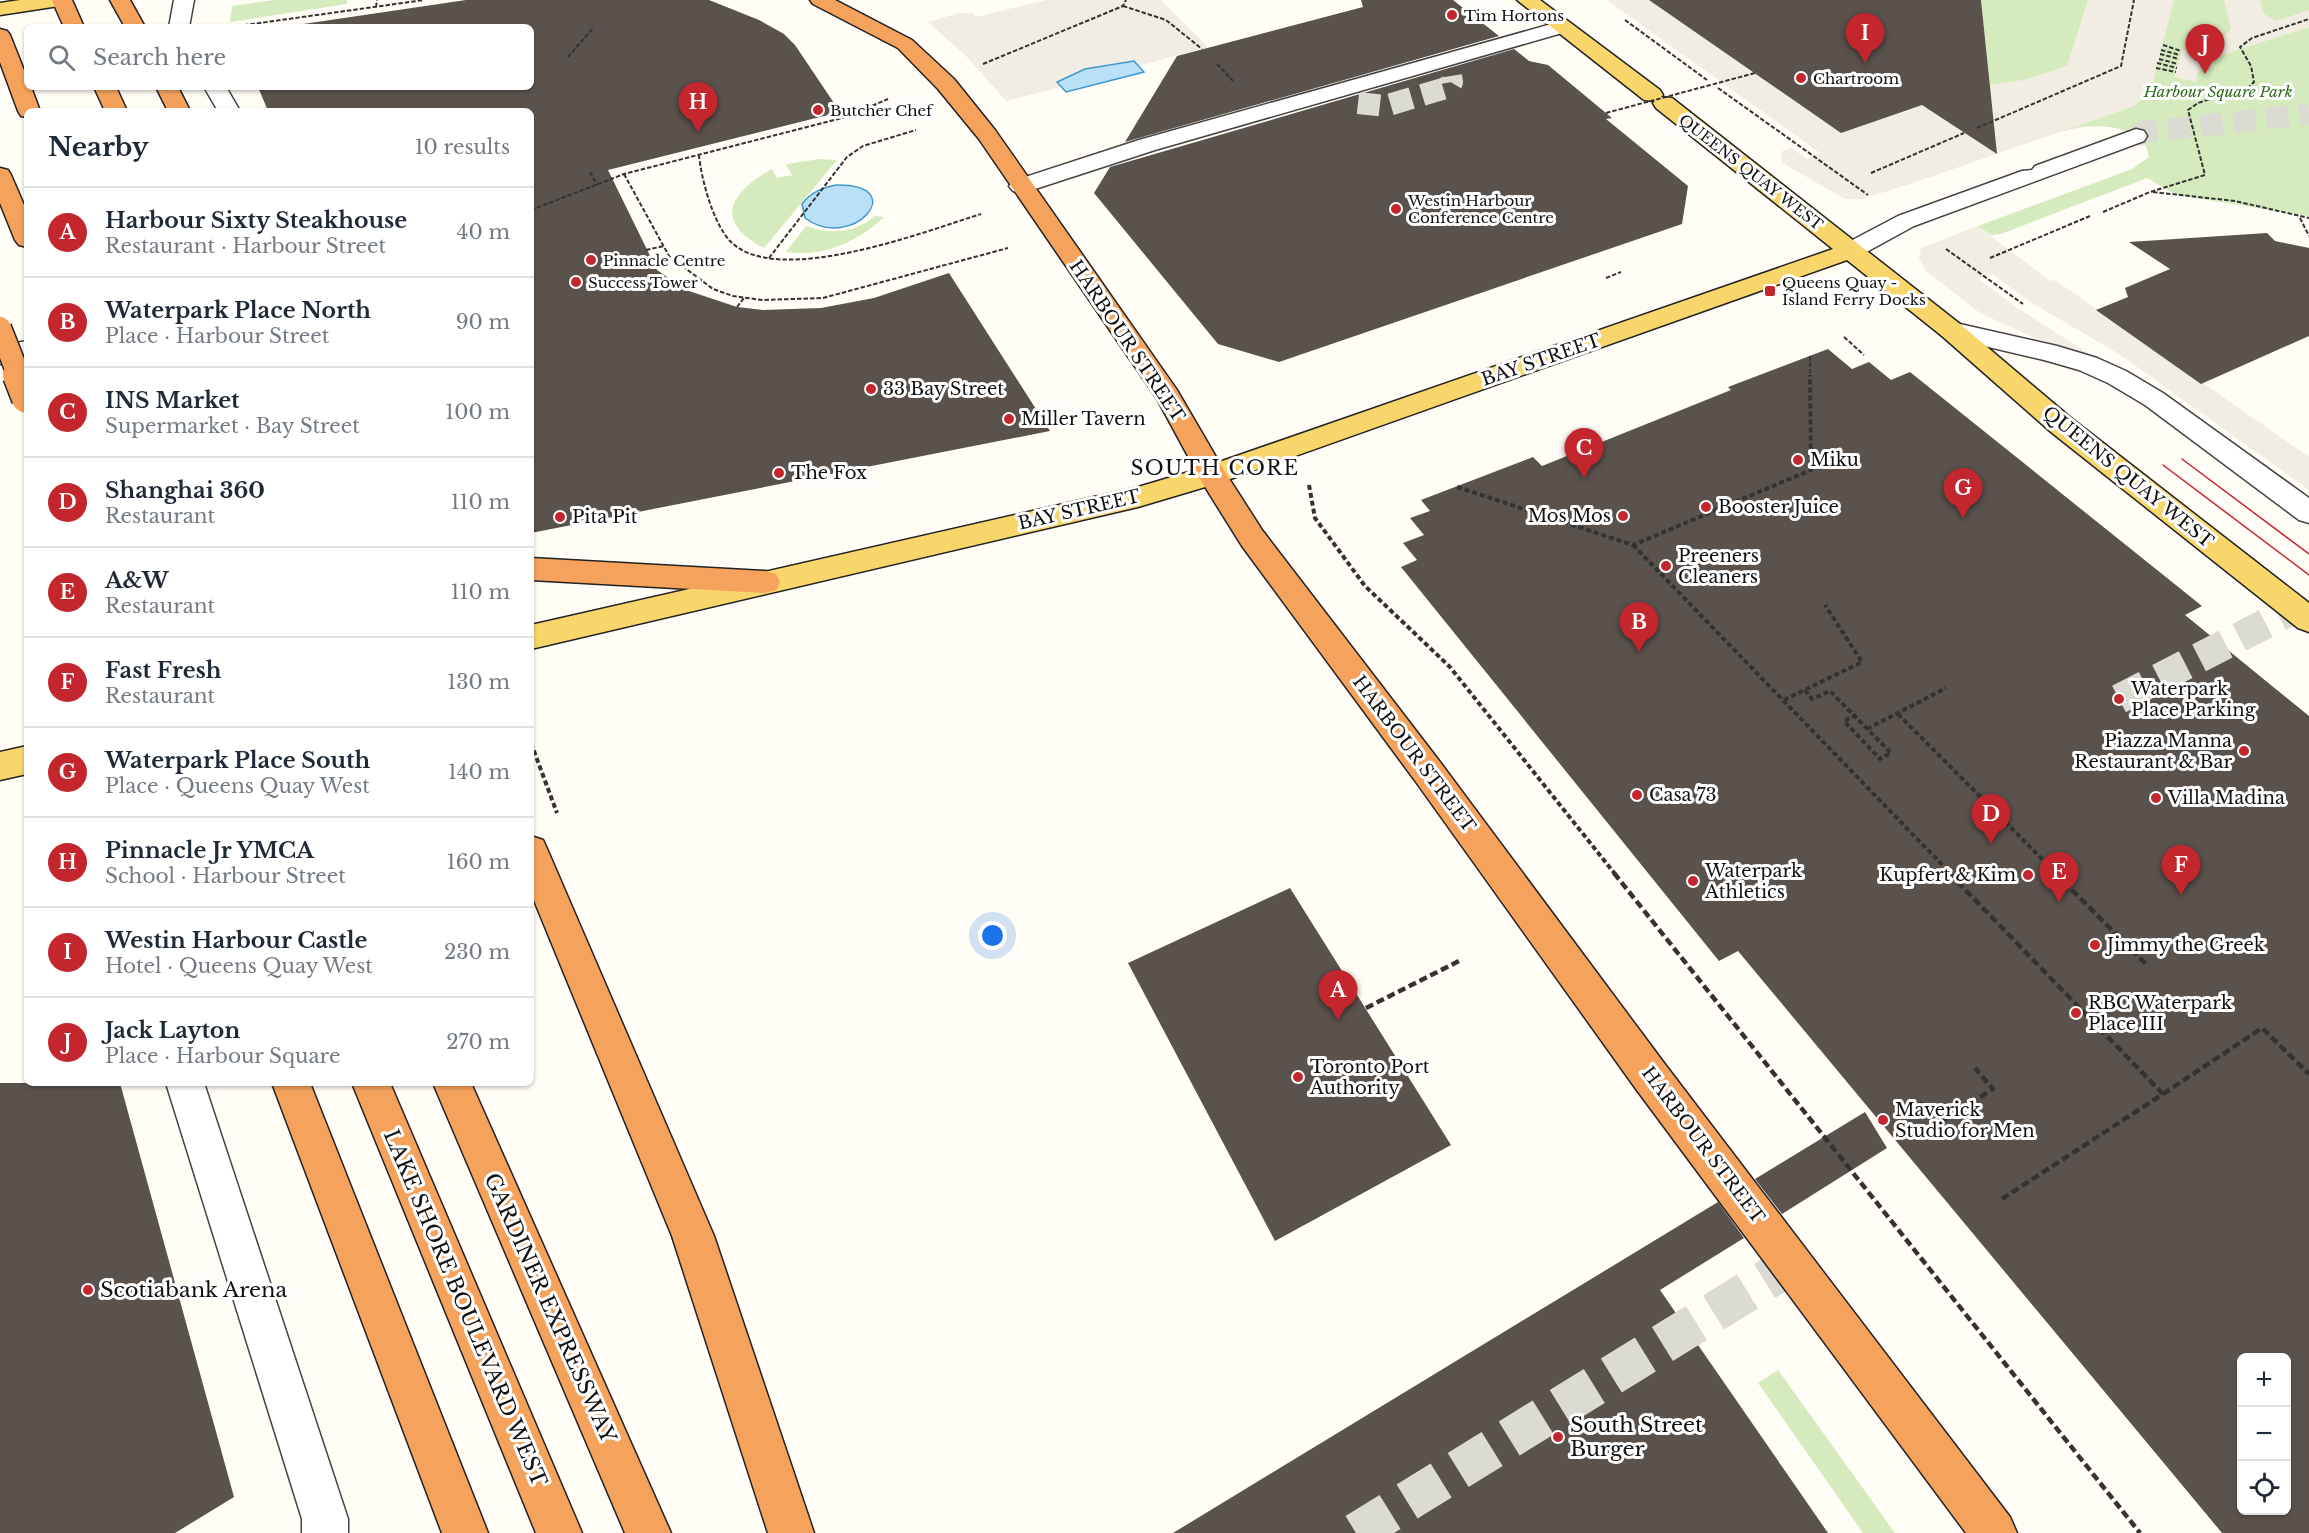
<!DOCTYPE html>
<html lang="en">
<head>
<meta charset="utf-8">
<style>
	:root { --surface:#fff; --page:#f6f6f7; --text:#1f2937; --muted:#747a83; --line:#e0e1e3; --accent:#c4262e }
	body { margin:0; font-family:"Libre Baskerville",serif; background:var(--page); color:var(--text) }
	.controls { position:absolute; right:18px; bottom:18px; display:grid; overflow:hidden; border-radius:9px; box-shadow:0 2px 4px #0004 }
	.controls button { width:54px; height:54px; display:grid; place-items:center; padding:0; border:0; border-bottom:2px solid var(--line); background:var(--surface); color:var(--text); font:30px sans-serif }
	.you { position:absolute; left:993px; top:936px; width:21px; height:21px; margin:-15px; border:4px solid #fff; border-radius:50%; background:#1a73e8; box-shadow:0 0 0 9px #1a73e833 }
	.badge { display:grid; place-items:center; width:39px; height:39px; border-radius:50%; background:var(--accent); color:#fff; font-size:20px; font-weight:700 }
	.pin { position:absolute; translate:-50% -50px; filter:drop-shadow(0 2px 3px #0008) }
	.pin::after { content:''; position:absolute; top:32px; width:21px; height:18px; background:inherit; clip-path:polygon(0 0,100% 0,50% 100%) }
	.list { margin:0; padding:0; list-style:none }
	h2 { display:flex; justify-content:space-between; align-items:center; height:78px; margin:0; padding:0 24px; font-size:26px }
	h2 small { font-size:20px; font-weight:400; color:var(--muted) }
	.list li { display:grid; grid-template-columns:39px 1fr auto; gap:18px; align-items:center; box-sizing:border-box; height:90px; padding:0 24px; border-top:2px solid var(--line) }
	.list b { display:block; font-size:22px; white-space:nowrap }
	.list p { margin:0; font-size:20px; white-space:nowrap; color:var(--muted) }
	.list em { font-size:20px; font-style:normal; color:var(--muted) }
	.icon { flex:none; width:33px; height:33px; fill:none; stroke:currentColor; stroke-width:2; stroke-linecap:round; stroke-linejoin:round }
	.map { position:relative; flex:none; width:2309px; height:1533px; overflow:hidden }
	.search { position:absolute; background:var(--surface); box-shadow:0 2px 4px #0004; left:24px; top:24px; width:510px; height:66px; display:flex; align-items:center; gap:15px; box-sizing:border-box; padding:0 21px; border-radius:9px; color:var(--muted); font-size:22px }
	.panel { position:absolute; background:var(--surface); box-shadow:0 2px 4px #0004; left:24px; top:108px; width:510px; height:978px; border-radius:9px }
	.map>svg:first-child { display:block }
	.green { fill:#d5ebbd }
	.plaza { fill:#f1ede2 }
	.water { fill:#b9e0f7; stroke:#3f96cf; stroke-width:1.5 }
	.building { fill:#5a524d; fill-rule:evenodd }
	.lines { fill:none; stroke-linecap:round; stroke-linejoin:round }
	.minor-tunnel-far2 { stroke:#dbdad3; stroke-width:22; stroke-dasharray:22 11; stroke-linecap:butt }
	.minor-tunnel-far1 { stroke:#dbdad3; stroke-width:30; stroke-dasharray:30 15; stroke-linecap:butt }
	.minor-tunnel { stroke:#dbdad3; stroke-width:40; stroke-dasharray:40 20; stroke-linecap:butt }
	.minor-casing { stroke:#444; stroke-width:3 }
	.major-casing { stroke:#222; stroke-width:3 }
	.highway-casing { stroke:#222; stroke-width:3 }
	.path-far2 { stroke:#333; stroke-width:2; stroke-dasharray:4.5 2; stroke-linecap:butt }
	.path-far1 { stroke:#333; stroke-width:4; stroke-dasharray:5 3; stroke-linecap:butt }
	.path { stroke:#333; stroke-width:4.5; stroke-dasharray:8 4; stroke-linecap:butt }
	.minor { fill:#fff; fill-rule:evenodd }
	.major { fill:#f9d66b; fill-rule:evenodd }
	.highway { fill:#f5a25d; fill-rule:evenodd }
	.tram { stroke:#c4262e; stroke-width:1.5 }
	.highway-bridge-far1-casing { stroke:#222; stroke-width:25; stroke-linecap:butt }
	.highway-bridge-casing { stroke:#222; stroke-width:33; stroke-linecap:butt }
	.path-bridge { stroke:#333; stroke-width:2; stroke-dasharray:4.5 2; stroke-linecap:butt }
	.highway-bridge-far1 { stroke:#f5a25d; stroke-width:22 }
	.highway-bridge { stroke:#f5a25d; stroke-width:30 }
	.poi-dot { fill:#c4262e; stroke:#fff; stroke-width:2 }
	.labels { text-anchor:middle; dominant-baseline:central; stroke-width:6; stroke-linejoin:round; paint-order:stroke }
	.far-poi-label { font-size:15px; fill:#111; stroke:#fff; text-anchor:start }
	.far-park-label { font-size:15px; font-style:italic; fill:#2f6b1f; stroke:#fff }
	.far-street-label { font-size:15px; fill:#111; stroke:#fff }
	.street-label { font-size:18px; fill:#111; stroke:#fff }
	.poi-label { font-size:18px; fill:#111; stroke:#fff; text-anchor:start }
	.neighbourhood-label { font-size:20px; letter-spacing:1.5px; fill:#111; stroke:#fff }
	.near-poi-label { font-size:21px; fill:#111; stroke:#fff; text-anchor:start }
	.near-street-label { font-size:21px; fill:#111; stroke:#fff }
</style>
</head>
<body>
<div class="map">
<svg width="2309" height="1533" viewBox="0 0 2309 1533">
	<rect width="100%" height="100%" fill="#fffdf5"/>
	<path class="green" d="M 274,0 L 347,0 L 347,4 L 230,22 L 232,6 Z
		M 1981,0 L 2309,0 L 2309,216 L 2176,195 L 2147,178 L 2001,234 L 1991,235 L 1978,226 L 2132,169 L 2149,157 C 2146,123 2089,122 2065,131 L 1990,85 Z
		M 820,159 L 837,160 L 764,248 C 713,221 729,193 772,169 L 777,178 L 792,175 L 786,164 Z
		M 875,216 L 884,217 C 859,241 823,258 786,252 L 806,226 C 830,235 855,233 875,216 Z
		M 1778,1370 L 1895,1533 L 1863,1533 L 1758,1383 Z"/>
	<path class="plaza" d="M 1046,0 L 1161,0 L 1208,47 L 1138,66 L 1133,61 L 1085,69 L 1058,81 L 1061,87 L 1006,101 L 968,58 L 928,22 L 959,13 L 973,13 L 976,17 Z
		M 1607,0 L 1649,0 L 1917,106 L 1990,85 L 2023,80 L 2067,66 L 2088,0 L 2174,0 L 2150,94 L 2132,107 L 1916,182 L 1862,199 L 1845,199 L 1781,162 L 1782,151 L 1792,148 L 1807,159 L 1820,153 Z
		M 2224,0 L 2260,0 L 2264,14 L 2276,21 L 2309,10 L 2309,27 L 2207,60 L 2216,66 L 2206,67 L 2200,71 L 2196,75 L 2197,82 L 2174,77 L 2182,49 L 2190,51 L 2221,40 L 2231,29 Z
		M 1978,226 L 2050,281 L 2055,280 L 2309,457 L 2309,490 L 2119,354 L 2027,300 L 1992,274 L 1978,279 L 2016,307 L 2097,359 L 2035,338 L 1980,313 L 1926,271 L 1919,258 L 1921,248 Z"/>
	<path class="water" d="M 1134,61 L 1144,72 L 1066,92 L 1057,82 L 1085,69 Z
		M 836,185 C 913,184 852,253 805,218 L 802,204 C 811,192 822,188 836,185 Z"/>
	<path class="building" d="M 466,0 L 709,0 L 759,20 L 784,34 L 795,45 L 840,112 L 608,170 L 657,270 L 686,290 L 737,307 L 763,310 L 821,308 L 874,298 L 949,273 L 1050,431 L 531,533 L 531,111 L 268,111 L 258,87 L 531,87 L 531,27 L 283,27 Z
		M 1361,0 L 1453,0 L 1499,36 L 1125,142 L 1177,56 L 1363,7 Z
		M 1649,0 L 1981,0 L 1997,154 L 1922,105 L 1841,133 Z
		M 1514,49 L 1529,61 L 1548,65 L 1612,118 L 1606,119 L 1688,186 L 1682,224 L 1279,362 L 1218,344 L 1094,193 L 1110,167 Z
		M 2267,233 L 2275,241 L 2309,248 L 2309,336 L 2201,384 L 2096,310 L 2128,297 L 2125,288 L 2170,269 L 2129,242 Z
		M 1828,349 L 1852,369 L 1869,362 L 1891,380 L 1910,372 L 2202,606 L 2185,615 L 2309,716 L 2309,1533 L 2222,1533 L 1738,951 L 1719,961 L 1401,567 L 1417,560 L 1403,543 L 1424,535 L 1410,518 L 1430,511 L 1421,500 L 1533,457 L 1542,466 L 1731,390 L 1728,387 ZM 2241,1358 L 2286,1358 L 2286,1510 L 2241,1510 Z
		M 1290,888 L 1451,1145 L 1275,1241 L 1128,963 Z
		M 0,1083 L 120,1083 L 234,1497 L 175,1533 L 0,1533 Z
		M 1865,1112 L 1887,1148 L 1782,1214 L 1755,1179 Z
		M 1718,1202 L 1744,1238 L 1660,1290 L 1828,1533 L 1173,1533 Z"/>
	<g class="lines">
		<path class="minor-tunnel-far2" d="M 1358,103 L 1385,106 L 1449,87 L 1452,82 L 1451,76
			M 2136,136 L 2145,132 L 2309,114"/>
		<path class="minor-tunnel-far1" d="M 2119,699 L 2294,609"/>
		<path class="minor-tunnel" d="M 1356,1533 L 1792,1264"/>
		<defs>
			<path id="minor" d="M 174,0 L 194,0 L 189,27 L 169,27 Z
				M 1562,21 L 1569,23 L 1572,27 L 1569,31 L 1155,150 L 1029,191 L 1021,193 L 1013,191 L 1009,186 L 1013,181 L 1139,140 Z
				M 204,87 L 226,87 L 240,111 L 218,111 Z
				M 2136,129 L 2144,131 L 2147,136 L 2144,141 L 1914,226 L 1861,255 L 1852,257 L 1843,255 L 1840,250 L 1843,245 L 1898,216 L 2022,171 L 2032,170 L 2035,166 Z
				M 1951,322 L 2057,346 L 2097,358 L 2126,371 L 2163,393 L 2309,498 L 2309,523 L 2299,520 L 2145,405 L 2108,383 L 2079,370 L 2044,360 L 1942,336 L 1938,330 L 1942,324 Z
				M 27,341 L 27,357 L 0,364 L 0,346 Z
				M 166,1083 L 204,1083 L 348,1519 L 348,1533 L 302,1533 L 302,1519 Z"/>
			<path id="major" d="M 20,0 L 69,0 L 66,4 L 59,6 L 0,15 L 0,3 Z
				M 1517,0 L 1540,0 L 1660,90 L 1663,95 L 1661,97 L 1672,98 L 1960,324 L 2071,418 L 2309,603 L 2309,632 L 2298,628 L 2051,432 L 1942,336 L 1847,260 L 1222,482 L 1138,507 L 531,649 L 531,625 L 1138,487 L 1202,468 L 1833,249 L 1656,108 L 1653,103 L 1655,101 L 1644,100 Z
				M 27,746 L 27,774 L 0,780 L 0,752 Z"/>
			<path id="highway" d="M 52,0 L 72,0 L 84,27 L 64,27 Z
				M 110,0 L 130,0 L 145,27 L 125,27 Z
				M 810,0 L 835,0 L 912,40 L 954,79 L 995,130 L 1177,390 L 1223,469 L 1262,530 L 1440,762 L 1664,1063 L 2010,1517 L 2017,1533 L 1966,1533 L 1636,1089 L 1416,782 L 1242,546 L 1202,482 L 1157,399 L 979,139 L 938,89 L 898,48 L 813,4 Z
				M 0,29 L 7,31 L 10,35 L 27,78 L 27,87 L 31,87 L 40,111 L 27,111 L 27,117 L 21,116 L 18,111 L 0,62 Z
				M 94,87 L 116,87 L 127,111 L 105,111 Z
				M 156,87 L 178,87 L 190,111 L 168,111 Z
				M 0,168 L 8,170 L 11,175 L 27,212 L 27,247 L 19,245 L 15,240 L 0,203 Z
				M 531,558 L 765,571 L 776,574 L 780,582 L 776,590 L 765,593 L 531,580 Z
				M 531,836 L 543,840 L 548,851 L 714,1236 L 814,1533 L 768,1533 L 672,1236 L 531,893 Z
				M 272,1083 L 310,1083 L 488,1533 L 442,1533 Z
				M 352,1083 L 390,1083 L 582,1533 L 536,1533 Z
				M 433,1083 L 471,1083 L 671,1533 L 625,1533 Z"/>
		</defs>
		<use href="#minor" class="minor-casing"/>
		<use href="#major" class="major-casing"/>
		<use href="#highway" class="highway-casing"/>
		<path class="path-far2" d="M 1123,6 L 1166,20 L 1202,49
			M 376,7 L 377,0
			M 1625,20 L 1707,80
			M 231,27 L 424,0
			M 2163,45 L 2181,51
			M 2161,50 L 2180,55
			M 2160,54 L 2179,59
			M 568,57 L 594,27
			M 2159,59 L 2178,64
			M 2157,63 L 2177,68
			M 983,64 L 1123,6 L 1126,0
			M 1217,64 L 1233,81
			M 2156,68 L 2176,72
			M 1718,88 L 1868,195
			M 1977,128 L 2121,66 L 2134,0
			M 699,155 C 701,178 713,223 730,241 C 776,289 926,231 981,214
			M 590,172 L 597,185
			M 1871,173 L 1964,133
			M 624,174 L 669,256 L 713,289 L 733,296 L 762,300 L 823,298 L 1008,248
			M 2153,192 L 2235,201 L 2309,218
			M 531,210 L 624,174 L 846,117 L 888,99
			M 2103,212 L 2150,192 L 2205,175 L 2188,110 L 2198,103 L 2216,97 L 2243,93 L 2254,82 L 2251,66 L 2240,47 L 2252,38 L 2309,19
			M 2300,218 L 2309,236
			M 1946,249 L 2023,304
			M 646,250 L 664,246
			M 769,258 L 847,157 L 863,146 L 916,130
			M 1990,258 L 2090,216
			M 1606,278 L 1621,272
			M 737,307 L 744,298
			M 1844,337 L 1864,355
			M 1810,356 L 1810,376"/>
		<path class="path-far1" d="M 1309,485 L 1315,518 L 1365,586 L 1450,667 L 1615,874
			M 1457,487 L 1633,545 L 1811,470 L 1810,375
			M 1633,545 L 1951,874
			M 1805,690 L 1812,699 L 1830,691 L 1891,753 L 1880,759 L 1844,721 L 1854,716
			M 1784,700 L 1862,662 L 1825,605
			M 1898,714 L 2057,874
			M 1867,729 L 1946,688
			M 531,743 L 557,813"/>
		<path class="path" d="M 1614,873 L 2140,1533
			M 1949,873 L 2163,1094 L 2002,1199
			M 2055,873 L 2146,964
			M 1366,1008 L 1461,960
			M 2163,1094 L 2262,1028 L 2309,1074
			M 1919,1103 L 1946,1119 L 1993,1089 L 1975,1068"/>
		<use href="#minor" class="minor"/>
		<use href="#major" class="major"/>
		<use href="#highway" class="highway"/>
		<path class="tram" d="M 2182,459 L 2309,554
			M 2163,465 L 2309,575"/>
		<defs>
			<path id="highway-bridge-far1" d="M 0,328 L 19,376"/>
			<path id="highway-bridge" d="M 18,375 L 27,398"/>
		</defs>
		<use href="#highway-bridge-far1" class="highway-bridge-far1-casing"/>
		<use href="#highway-bridge" class="highway-bridge-casing"/>
		<path class="path-bridge" d="M 1606,113 L 1755,73"/>
		<use href="#highway-bridge-far1" class="highway-bridge-far1"/>
		<use href="#highway-bridge" class="highway-bridge"/>
	</g>
	<g class="poi-dot">
		<circle cx="1452" cy="15" r="6"/>
		<circle cx="1801" cy="78" r="6"/>
		<circle cx="818" cy="110" r="6"/>
		<circle cx="1396" cy="209" r="6"/>
		<circle cx="591" cy="260" r="6"/>
		<circle cx="576" cy="282" r="6"/>
		<rect x="1764" y="285" width="12" height="12" rx="3"/>
		<circle cx="871" cy="389" r="6"/>
		<circle cx="1009" cy="419" r="6"/>
		<circle cx="1798" cy="460" r="6"/>
		<circle cx="779" cy="473" r="6"/>
		<circle cx="1706" cy="507" r="6"/>
		<circle cx="1623" cy="516" r="6"/>
		<circle cx="560" cy="517" r="6"/>
		<circle cx="1666" cy="566" r="6"/>
		<circle cx="2119" cy="699" r="6"/>
		<circle cx="2244" cy="751" r="6"/>
		<circle cx="1637" cy="795" r="6"/>
		<circle cx="2156" cy="798" r="6"/>
		<circle cx="2028" cy="875" r="6"/>
		<circle cx="1693" cy="881" r="6"/>
		<circle cx="2095" cy="945" r="6"/>
		<circle cx="2076" cy="1013" r="6"/>
		<circle cx="1298" cy="1077" r="6"/>
		<circle cx="1883" cy="1120" r="6"/>
		<circle cx="88" cy="1290" r="6"/>
		<circle cx="1558" cy="1437" r="6"/>
	</g>
	<g class="labels">
		<g class="far-poi-label">
			<text x="1464" y="15">Tim Hortons</text>
			<text x="1813" y="78">Chartroom</text>
			<text x="830" y="110">Butcher Chef</text>
			<text x="1408" y="200">Westin Harbour<tspan x="1408" dy="17">Conference Centre</tspan></text>
			<text x="603" y="260">Pinnacle Centre</text>
			<text x="588" y="282">Success Tower</text>
			<text x="1782" y="282">Queens Quay -<tspan x="1782" dy="17">Island Ferry Docks</tspan></text>
		</g>
		<g class="far-park-label">
			<text x="2218" y="91">Harbour Square Park</text>
		</g>
		<g class="far-street-label">
			<text transform="translate(1751 172) rotate(38)">QUEENS QUAY WEST</text>
		</g>
		<g class="street-label">
			<text transform="translate(1127 341) rotate(56)">HARBOUR STREET</text>
			<text transform="translate(1541 360) rotate(-19)">BAY STREET</text>
			<text transform="translate(2128 477) rotate(39)">QUEENS QUAY WEST</text>
			<text transform="translate(1079 510) rotate(-13)">BAY STREET</text>
			<text transform="translate(1414 754) rotate(53)">HARBOUR STREET</text>
			<text transform="translate(1703 1145) rotate(53)">HARBOUR STREET</text>
		</g>
		<g class="poi-label">
			<text x="883" y="389">33 Bay Street</text>
			<text x="1021" y="419">Miller Tavern</text>
			<text x="1810" y="460">Miku</text>
			<text x="791" y="473">The Fox</text>
			<text x="1718" y="507">Booster Juice</text>
			<text x="1611" y="516" text-anchor="end">Mos Mos</text>
			<text x="572" y="517">Pita Pit</text>
			<text x="1678" y="556">Preeners<tspan x="1678" dy="21">Cleaners</tspan></text>
			<text x="2131" y="689">Waterpark<tspan x="2131" dy="21">Place Parking</tspan></text>
			<text x="2232" y="741" text-anchor="end">Piazza Manna<tspan x="2232" dy="21">Restaurant &amp; Bar</tspan></text>
			<text x="1649" y="795">Casa 73</text>
			<text x="2168" y="798">Villa Madina</text>
			<text x="1705" y="871">Waterpark<tspan x="1705" dy="21">Athletics</tspan></text>
			<text x="2016" y="875" text-anchor="end">Kupfert &amp; Kim</text>
			<text x="2107" y="945">Jimmy the Greek</text>
			<text x="2088" y="1003">RBC Waterpark<tspan x="2088" dy="21">Place III</tspan></text>
			<text x="1310" y="1067">Toronto Port<tspan x="1310" dy="21">Authority</tspan></text>
			<text x="1895" y="1110">Maverick<tspan x="1895" dy="21">Studio for Men</tspan></text>
		</g>
		<g class="neighbourhood-label">
			<text x="1215" y="468">SOUTH CORE</text>
		</g>
		<g class="near-poi-label">
			<text x="100" y="1290">Scotiabank Arena</text>
			<text x="1570" y="1425">South Street<tspan x="1570" dy="24">Burger</tspan></text>
		</g>
		<g class="near-street-label">
			<text transform="translate(465 1308) rotate(67)">LAKE SHORE BOULEVARD WEST</text>
			<text transform="translate(550 1308) rotate(66)">GARDINER EXPRESSWAY</text>
		</g>
	</g>
</svg>
<div class="controls">
<button>+</button>
<button>−</button>
<button><svg class="icon" aria-label="locate" viewBox="0 0 24 24"><circle cx="12" cy="12" r="6"/><path d="M12 2v4M12 18v4M2 12h4M18 12h4"/></svg></button>
</div>
<div class="you"></div>
<div class="pin badge" style="left:1338px;top:1020px">A</div>
<div class="pin badge" style="left:1639px;top:652px">B</div>
<div class="pin badge" style="left:1584px;top:478px">C</div>
<div class="pin badge" style="left:1991px;top:844px">D</div>
<div class="pin badge" style="left:2059px;top:902px">E</div>
<div class="pin badge" style="left:2181px;top:895px">F</div>
<div class="pin badge" style="left:1963px;top:518px">G</div>
<div class="pin badge" style="left:698px;top:132px">H</div>
<div class="pin badge" style="left:1865px;top:63px">I</div>
<div class="pin badge" style="left:2205px;top:74px">J</div>
<div class="search"><svg class="icon" aria-label="search" viewBox="0 0 24 24"><circle cx="10" cy="10" r="6"/><path d="M15 15l6 6"/></svg>Search here</div>
<section class="panel">
<h2>Nearby<small>10 results</small></h2>
<ul class="list">
<li><span class="badge">A</span><div><b>Harbour Sixty Steakhouse</b><p>Restaurant · Harbour Street</p></div><em>40 m</em></li>
<li><span class="badge">B</span><div><b>Waterpark Place North</b><p>Place · Harbour Street</p></div><em>90 m</em></li>
<li><span class="badge">C</span><div><b>INS Market</b><p>Supermarket · Bay Street</p></div><em>100 m</em></li>
<li><span class="badge">D</span><div><b>Shanghai 360</b><p>Restaurant</p></div><em>110 m</em></li>
<li><span class="badge">E</span><div><b>A&amp;W</b><p>Restaurant</p></div><em>110 m</em></li>
<li><span class="badge">F</span><div><b>Fast Fresh</b><p>Restaurant</p></div><em>130 m</em></li>
<li><span class="badge">G</span><div><b>Waterpark Place South</b><p>Place · Queens Quay West</p></div><em>140 m</em></li>
<li><span class="badge">H</span><div><b>Pinnacle Jr YMCA</b><p>School · Harbour Street</p></div><em>160 m</em></li>
<li><span class="badge">I</span><div><b>Westin Harbour Castle</b><p>Hotel · Queens Quay West</p></div><em>230 m</em></li>
<li><span class="badge">J</span><div><b>Jack Layton</b><p>Place · Harbour Square</p></div><em>270 m</em></li>
</ul>
</section>
</div>
</body>
</html>
